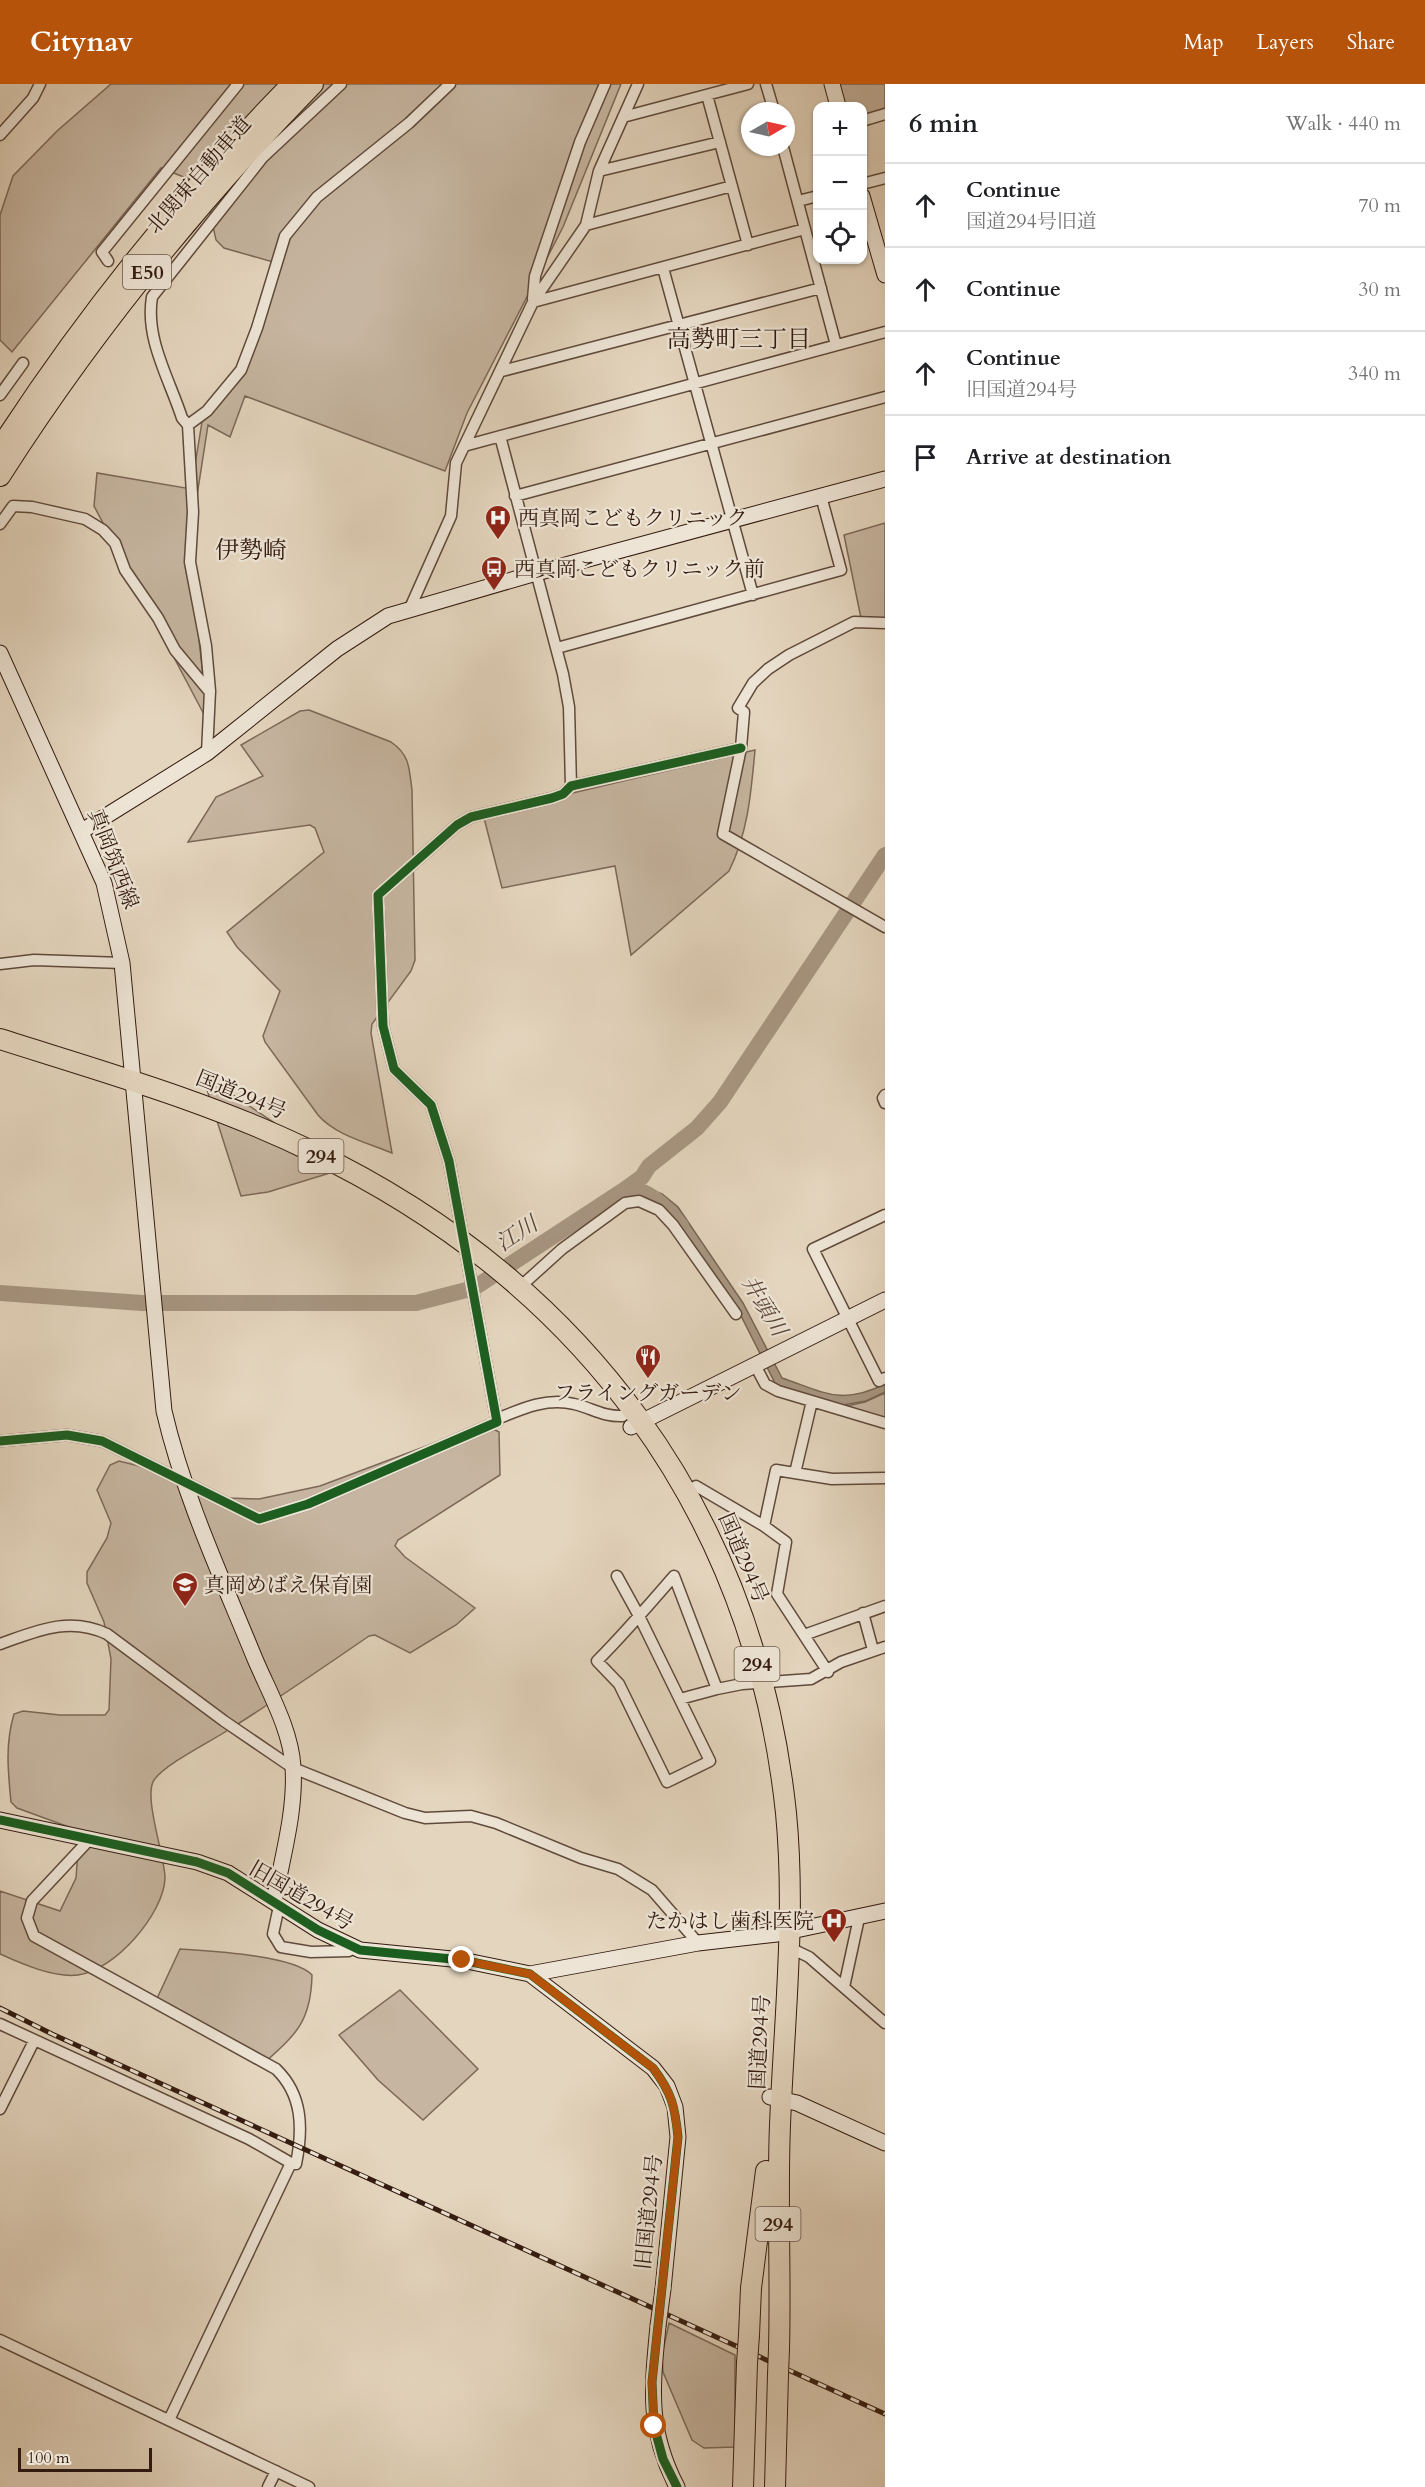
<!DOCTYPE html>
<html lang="en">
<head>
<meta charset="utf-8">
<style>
	:root { --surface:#fff; --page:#f2f2f2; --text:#202124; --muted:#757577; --line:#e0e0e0; --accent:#b45309 }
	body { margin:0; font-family:Cardo,"Noto Serif JP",serif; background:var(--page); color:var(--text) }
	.controls { position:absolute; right:18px; top:18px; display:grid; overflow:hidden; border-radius:12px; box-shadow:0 2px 4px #0004 }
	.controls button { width:54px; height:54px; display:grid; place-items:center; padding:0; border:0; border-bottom:2px solid var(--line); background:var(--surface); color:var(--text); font:30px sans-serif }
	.compass { position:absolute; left:741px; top:18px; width:54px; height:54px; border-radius:50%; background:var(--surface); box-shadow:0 2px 4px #0004; rotate:81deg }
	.scale { position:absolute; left:18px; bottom:15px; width:134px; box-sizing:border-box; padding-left:6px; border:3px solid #331b0f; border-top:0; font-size:16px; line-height:21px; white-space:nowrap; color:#331b0f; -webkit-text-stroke:4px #ede4d5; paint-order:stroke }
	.stop { position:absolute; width:18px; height:18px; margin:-14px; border:4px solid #b45309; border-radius:50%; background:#fff }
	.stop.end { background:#b45309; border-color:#fff; box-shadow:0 2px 6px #0008 }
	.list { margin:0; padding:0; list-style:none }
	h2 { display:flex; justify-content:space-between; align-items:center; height:78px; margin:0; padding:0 24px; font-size:26px }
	h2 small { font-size:20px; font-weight:400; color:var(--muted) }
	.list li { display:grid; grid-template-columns:39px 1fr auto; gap:18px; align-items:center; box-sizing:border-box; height:84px; padding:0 24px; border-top:2px solid var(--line) }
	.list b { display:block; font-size:22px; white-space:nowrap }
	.list p { margin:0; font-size:20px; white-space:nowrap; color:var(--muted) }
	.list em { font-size:20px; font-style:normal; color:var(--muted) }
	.icon { flex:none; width:33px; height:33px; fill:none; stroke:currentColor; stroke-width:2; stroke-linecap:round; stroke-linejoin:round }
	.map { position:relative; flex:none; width:885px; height:2403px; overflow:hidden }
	header { display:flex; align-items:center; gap:36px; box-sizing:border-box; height:84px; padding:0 30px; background:var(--accent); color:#fff }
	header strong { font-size:28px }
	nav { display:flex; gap:33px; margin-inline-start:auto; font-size:21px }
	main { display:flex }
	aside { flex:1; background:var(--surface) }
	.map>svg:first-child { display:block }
	.green { fill:#c6b5a0; stroke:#7c6858; stroke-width:1.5 }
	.water { fill:#a89682; stroke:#796554; stroke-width:1.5 }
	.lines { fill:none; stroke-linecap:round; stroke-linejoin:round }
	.river { stroke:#a89682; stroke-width:16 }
	.street-casing { stroke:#5f4a3b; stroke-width:13 }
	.secondary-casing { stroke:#331b0f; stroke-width:17 }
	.highway-casing { stroke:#331b0f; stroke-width:22 }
	.street { stroke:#ede4d5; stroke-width:10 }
	.secondary { stroke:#ede4d5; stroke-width:15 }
	.highway { stroke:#e4d5be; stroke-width:20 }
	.rail-casing { stroke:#331b0f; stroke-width:5 }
	.rail { stroke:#ede4d5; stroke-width:3; stroke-dasharray:9; stroke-linecap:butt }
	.secondary-bridge-casing { stroke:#331b0f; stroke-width:17; stroke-linecap:butt }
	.highway-bridge-casing { stroke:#331b0f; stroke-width:22; stroke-linecap:butt }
	.secondary-bridge { stroke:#ede4d5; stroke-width:15 }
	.highway-bridge { stroke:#e4d5be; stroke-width:20 }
	.cycleway-casing { stroke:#ede4d5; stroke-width:13 }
	.cycleway { stroke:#1b5e20; stroke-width:9 }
	.route { stroke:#b45309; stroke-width:8 }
	.labels { text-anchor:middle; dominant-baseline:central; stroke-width:4.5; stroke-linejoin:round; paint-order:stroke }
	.shield { fill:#ede4d5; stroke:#6b574a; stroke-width:1.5 }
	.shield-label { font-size:20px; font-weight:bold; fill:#331b0f }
	.street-label { font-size:21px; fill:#331b0f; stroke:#ede4d5 }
	.poi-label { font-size:21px; fill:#331b0f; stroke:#ede4d5; text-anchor:start }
	.water-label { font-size:22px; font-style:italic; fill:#5c4637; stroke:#ede4d5 }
	.quarter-label { font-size:24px; fill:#331b0f; stroke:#ede4d5 }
</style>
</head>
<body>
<header>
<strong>Citynav</strong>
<nav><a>Map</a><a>Layers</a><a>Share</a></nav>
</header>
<main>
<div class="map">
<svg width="885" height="2403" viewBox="0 0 885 2403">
	<rect width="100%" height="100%" fill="#e4d5be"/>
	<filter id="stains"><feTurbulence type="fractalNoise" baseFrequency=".00333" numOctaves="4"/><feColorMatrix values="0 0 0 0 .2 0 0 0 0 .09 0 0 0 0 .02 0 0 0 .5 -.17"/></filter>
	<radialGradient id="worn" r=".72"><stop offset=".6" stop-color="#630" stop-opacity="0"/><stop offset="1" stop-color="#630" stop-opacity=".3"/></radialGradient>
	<path class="green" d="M 111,0 L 621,0 L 563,143 L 467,329 L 445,387 L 245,312 L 230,353 L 208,341 L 192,444 L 196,528 L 208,638 L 94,422 L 97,389 L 191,405 L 202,338 L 232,305 L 280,180 L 224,164 L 216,156 L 204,101 L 161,84 L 12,268 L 0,256 L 0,131 L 13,92 L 57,47 Z
		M 837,0 L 885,0 L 885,25 L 863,31 L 862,22 L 843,22 Z
		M 885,439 L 885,536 L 862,539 L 844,451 Z
		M 309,626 L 391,658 C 410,671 409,684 412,706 L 415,876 L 411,887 L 372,940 L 371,949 L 392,1069 C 368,1059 335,1051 318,1031 L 265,958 L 263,952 L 280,907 L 237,863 L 227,848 L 324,768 L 315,744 L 310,741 L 188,758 L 216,713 L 263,692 L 241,661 L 300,627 Z
		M 755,666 C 751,709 748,749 729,787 L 631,871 L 615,782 L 502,804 L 483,730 Z
		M 202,990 L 343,1085 L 268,1108 L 241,1112 Z
		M 885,1309 L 885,1341 L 842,1323 L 865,1318 Z
		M 495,1346 L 499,1348 L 500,1391 L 398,1456 L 395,1462 L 405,1473 L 475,1524 L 456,1541 L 410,1569 L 375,1551 L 369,1552 C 324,1583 279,1614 233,1643 C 214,1656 166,1679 154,1696 C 143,1712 165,1773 165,1794 C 164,1830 114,1887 78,1891 C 54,1894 22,1880 0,1870 L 0,1807 L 60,1827 L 76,1794 L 79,1754 L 72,1744 L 17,1724 L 11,1718 C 8,1687 5,1660 14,1630 L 23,1627 L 60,1631 L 105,1631 L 109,1626 L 111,1575 L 104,1538 L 87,1499 L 87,1488 L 107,1454 L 111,1439 L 97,1406 L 110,1381 L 119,1377 L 139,1382 L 204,1409 L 228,1414 L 259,1415 L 320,1402 L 453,1352 Z
		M 180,1865 C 208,1867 294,1871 312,1891 C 311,1939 295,1951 262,1981 L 154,1921 Z
		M 400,1906 L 478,1985 L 423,2036 L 378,1996 L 339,1951 Z
		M 669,2239 L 735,2271 L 735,2363 L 704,2364 L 692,2356 L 663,2288 L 662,2271 Z"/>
	<path class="water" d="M 640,1102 L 662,1110 L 678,1123 L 743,1219 L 782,1294 C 824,1308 841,1322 885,1300 L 885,1308 L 866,1317 L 843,1321 L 776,1301 L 737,1224 L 663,1121 L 643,1112 L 623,1114 Z"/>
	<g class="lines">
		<path class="river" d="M 634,1106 C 652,1107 671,1129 681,1142
			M 0,1209 L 142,1219 L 416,1219 L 474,1204 L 624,1106 L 642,1093 L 649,1082 L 697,1044 L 720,1018 L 885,771"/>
		<defs>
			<path id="street" d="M 766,0 L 774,27
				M 707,11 L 748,161
				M 623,33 L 748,0
				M 862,37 L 885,30
				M 0,51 L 33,14 L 40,0
				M 783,63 L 836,261
				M 599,87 L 720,58
				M 862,100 L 885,94
				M 798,117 L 818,112
				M 586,141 L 732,102
				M 108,177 L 102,168 L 238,0
				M 663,184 L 753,511
				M 533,215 L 535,192 L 580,58 L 605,0
				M 533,218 L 805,145
				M 502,287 L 821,204
				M 0,311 L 23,279
				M 188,341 L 207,327 L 241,286 L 257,244 L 285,152 L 317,113 L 409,39 L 450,0
				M 500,352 L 563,590 L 569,623 L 571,702
				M 464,362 L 885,248
				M 515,412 L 885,313
				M 0,440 L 13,422 L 32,423 L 85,435 L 103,446 L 115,459 L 125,486 L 158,534 L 175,566 L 209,607
				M 410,524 L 451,432 L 456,379 L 533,218 L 586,141 L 599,87 L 638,0
				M 885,539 L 854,538 L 789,571 L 768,585 L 753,599 L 738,624 L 744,628 L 741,664 L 723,750 L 885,843
				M 557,564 L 841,486 L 821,412
				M 207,669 L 210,607 L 206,562 L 190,478 L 193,428 L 188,341 L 182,334 C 169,294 145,255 152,213 L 263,73 L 341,0
				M 0,880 L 34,876 L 122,879
				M 885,1011 L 883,1014 L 885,1019
				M 885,1131 L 813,1165 L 879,1297 L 885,1294
				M 520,1203 L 562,1165 L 610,1130 L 625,1119 L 639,1117 L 659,1126 L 673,1141 L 736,1230
				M 755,1281 L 765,1300 L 778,1307 L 885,1339
				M 497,1335 C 521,1325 547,1313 574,1320 C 592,1324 603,1333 623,1332
				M 0,1357 L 67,1351 L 102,1357 L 259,1435 L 308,1420 L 497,1338 L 449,1077 L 431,1021 L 394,985 L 383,942 L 378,811 L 457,741 L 471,733 L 552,714 L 563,710 L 571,702 L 741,664
				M 795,1389 L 812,1317
				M 687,1407 L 696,1402 L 764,1442 L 786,1458 L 777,1510 L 828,1588
				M 764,1442 L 776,1386 L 832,1395 L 885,1394
				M 617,1492 L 639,1532 L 710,1677 L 667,1698 L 619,1600 L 597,1577 C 624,1550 649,1521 674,1492 L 717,1605 L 680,1615
				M 863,1529 L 873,1566
				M 804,1551 L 885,1522
				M 0,1560 C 37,1547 69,1532 107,1550 L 224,1637 L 293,1684 L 405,1729 L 425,1734 L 471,1732 L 496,1739 L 581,1774 L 618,1785 L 652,1806 L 698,1859
				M 717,1605 L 742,1600 L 811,1595 L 841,1578 L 885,1563
				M 89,1756 L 32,1817 L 27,1834 L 34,1852 L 276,1985 C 303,2011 303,2045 296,2080
				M 279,1822 L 273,1850 L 281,1863 L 311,1868 L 349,1867 L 352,1862
				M 788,1863 L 809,1873 L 885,1939
				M 844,1903 L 859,1834
				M 0,1940 L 249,2055 L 291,2079 L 169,2336
				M 0,2025 L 34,1957
				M 0,2256 L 309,2403
				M 268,2403 L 276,2387"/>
			<path id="secondary" d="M 832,0 L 838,22
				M 862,112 L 885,191
				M 0,569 L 104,799 L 122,879 L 164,1327 C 184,1413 222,1494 255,1575 C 269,1608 291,1646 293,1683 C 296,1727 282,1774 274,1818
				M 82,747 L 207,669 L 337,565 L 388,532 L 536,489 L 885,395
				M 631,1343 L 885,1216
				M 0,1736 L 197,1778 L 228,1789 L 318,1846 L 360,1866 L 462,1876 L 530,1890 L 653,1984 L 667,2002 L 675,2023 L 678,2053 L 663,2205
				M 530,1890 L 698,1859 L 777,1850 L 885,1827
				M 770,2013 L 797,2019 L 885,2059
				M 658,2242 C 652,2305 647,2345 677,2403"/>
			<path id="highway" d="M 0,364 C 84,234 183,111 292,0
				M 0,392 C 90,251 196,120 313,0
				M 0,955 C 104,988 210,1018 309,1066 C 582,1197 754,1426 786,1729 C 796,1832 784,1938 780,2041 C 777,2116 781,2191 779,2265
				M 749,2251 L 751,2204 L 766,2087
				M 743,2403 L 747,2279
				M 775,2403 L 778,2290"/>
		</defs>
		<use href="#street" class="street-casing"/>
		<use href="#secondary" class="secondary-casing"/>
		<use href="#highway" class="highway-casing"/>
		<use href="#street" class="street"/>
		<use href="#secondary" class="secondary"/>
		<use href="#highway" class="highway"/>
		<defs>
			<path id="rail" d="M 0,1924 L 52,1950 L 885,2330"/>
		</defs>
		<use href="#rail" class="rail-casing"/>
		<use href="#rail" class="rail"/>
		<defs>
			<path id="secondary-bridge" d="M 658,2242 L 663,2205"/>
			<path id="highway-bridge" d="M 747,2279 L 749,2251
				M 778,2290 L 779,2265"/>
		</defs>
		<use href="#secondary-bridge" class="secondary-bridge-casing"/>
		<use href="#highway-bridge" class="highway-bridge-casing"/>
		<use href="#secondary-bridge" class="secondary-bridge"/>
		<use href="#highway-bridge" class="highway-bridge"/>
		<defs>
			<path id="cycleway" d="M 0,1357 L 67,1351 L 102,1357 L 259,1435 L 308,1420 L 497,1338 L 449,1077 L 431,1021 L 394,985 L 383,942 L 378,811 L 457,741 L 471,733 L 552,714 L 563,710 L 571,702 L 741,664
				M 0,1736 L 197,1778 L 228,1789 L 318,1846 L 360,1866 L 462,1876 L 530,1890 L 653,1984 C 672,2009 675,2023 678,2053 L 652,2298 L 654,2342 L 663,2375 L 677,2403"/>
		</defs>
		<use href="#cycleway" class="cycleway-casing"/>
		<use href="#cycleway" class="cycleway"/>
	</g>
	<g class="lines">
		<path class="route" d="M 462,1876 L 530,1890 L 653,1984 C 672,2009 675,2023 678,2053 L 652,2298 L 654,2342"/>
	</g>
	<defs>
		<symbol id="hospital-pin" viewBox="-11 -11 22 30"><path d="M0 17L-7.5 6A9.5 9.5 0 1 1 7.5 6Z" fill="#8f2418" stroke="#ede4d5"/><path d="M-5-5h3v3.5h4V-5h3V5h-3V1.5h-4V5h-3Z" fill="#fff"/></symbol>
		<symbol id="bus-pin" viewBox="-11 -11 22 30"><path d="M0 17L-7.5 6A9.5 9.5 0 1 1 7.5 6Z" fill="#8f2418" stroke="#ede4d5"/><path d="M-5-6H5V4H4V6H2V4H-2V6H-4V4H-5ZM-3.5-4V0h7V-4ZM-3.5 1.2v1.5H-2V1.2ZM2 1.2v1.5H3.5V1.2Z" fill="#fff"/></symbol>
		<symbol id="restaurant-pin" viewBox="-11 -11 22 30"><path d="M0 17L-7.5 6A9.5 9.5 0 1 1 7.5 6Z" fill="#8f2418" stroke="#ede4d5"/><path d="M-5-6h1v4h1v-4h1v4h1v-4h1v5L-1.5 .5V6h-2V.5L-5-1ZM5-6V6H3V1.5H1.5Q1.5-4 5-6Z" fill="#fff"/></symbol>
		<symbol id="school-pin" viewBox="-11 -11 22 30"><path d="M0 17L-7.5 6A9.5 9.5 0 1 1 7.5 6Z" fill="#8f2418" stroke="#ede4d5"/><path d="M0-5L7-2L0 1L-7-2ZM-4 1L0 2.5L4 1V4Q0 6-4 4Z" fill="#fff"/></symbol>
	</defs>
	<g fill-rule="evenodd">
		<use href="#hospital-pin" x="483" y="419" width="30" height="40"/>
		<use href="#bus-pin" x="479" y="470" width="30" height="40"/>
		<use href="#restaurant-pin" x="633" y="1258" width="30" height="40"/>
		<use href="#school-pin" x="170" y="1486" width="30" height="40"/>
		<use href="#hospital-pin" x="819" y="1822" width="30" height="40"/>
	</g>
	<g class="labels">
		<g class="shield">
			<rect x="123" y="171" width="48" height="34" rx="4.5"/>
			<rect x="298.5" y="1055" width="45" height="34" rx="4.5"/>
			<rect x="734.5" y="1563" width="45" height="34" rx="4.5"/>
			<rect x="755.5" y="2123" width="45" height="34" rx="4.5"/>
		</g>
		<g class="shield-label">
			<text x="147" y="188">E50</text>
			<text x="321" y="1072">294</text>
			<text x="757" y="1580">294</text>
			<text x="778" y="2140">294</text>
		</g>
		<g class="street-label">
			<text transform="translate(199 91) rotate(-49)">北関東自動車道</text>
			<text transform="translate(113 775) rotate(69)">真岡筑西線</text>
			<text transform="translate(241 1011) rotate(22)">国道294号</text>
			<text transform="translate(743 1474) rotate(67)">国道294号</text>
			<text transform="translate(301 1812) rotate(30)">旧国道294号</text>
			<text transform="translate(760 1958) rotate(-87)">国道294号</text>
			<text transform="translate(649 2128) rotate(-84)">旧国道294号</text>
		</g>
		<g class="poi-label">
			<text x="518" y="434">西真岡こどもクリニック</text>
			<text x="514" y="485">西真岡こどもクリニック前</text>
			<text x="648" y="1309" text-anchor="middle">フライングガーデン</text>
			<text x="204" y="1501">真岡めばえ保育園</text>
			<text x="814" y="1837" text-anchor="end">たかはし歯科医院</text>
		</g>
		<g class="water-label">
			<text transform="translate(517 1150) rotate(-33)">江川</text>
			<text transform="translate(764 1222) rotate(59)">井頭川</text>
		</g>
		<g class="quarter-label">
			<text x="739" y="255">高勢町三丁目</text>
			<text x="251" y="466">伊勢崎</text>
		</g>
	</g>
	<rect width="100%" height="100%" filter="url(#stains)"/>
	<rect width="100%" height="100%" fill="url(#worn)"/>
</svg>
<div class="controls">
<button>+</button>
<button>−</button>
<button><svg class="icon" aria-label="locate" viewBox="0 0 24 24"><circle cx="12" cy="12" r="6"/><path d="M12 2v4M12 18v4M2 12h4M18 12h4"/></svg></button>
</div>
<svg class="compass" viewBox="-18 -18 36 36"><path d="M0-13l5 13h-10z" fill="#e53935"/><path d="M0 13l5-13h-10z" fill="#757577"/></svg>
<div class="scale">100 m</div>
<div class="stop" style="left:654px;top:2342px"></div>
<div class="stop end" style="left:462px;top:1876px"></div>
</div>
<aside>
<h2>6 min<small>Walk · 440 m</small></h2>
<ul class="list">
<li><svg class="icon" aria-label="ahead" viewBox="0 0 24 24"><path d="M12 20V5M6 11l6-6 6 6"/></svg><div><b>Continue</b><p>国道294号旧道</p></div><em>70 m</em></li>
<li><svg class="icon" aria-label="ahead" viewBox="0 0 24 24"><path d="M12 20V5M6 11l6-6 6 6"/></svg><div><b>Continue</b></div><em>30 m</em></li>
<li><svg class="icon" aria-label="ahead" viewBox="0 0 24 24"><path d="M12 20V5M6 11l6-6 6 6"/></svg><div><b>Continue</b><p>旧国道294号</p></div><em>340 m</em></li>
<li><svg class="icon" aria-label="arrive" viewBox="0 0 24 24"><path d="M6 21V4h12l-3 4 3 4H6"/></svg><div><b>Arrive at destination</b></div></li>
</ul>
</aside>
</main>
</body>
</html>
